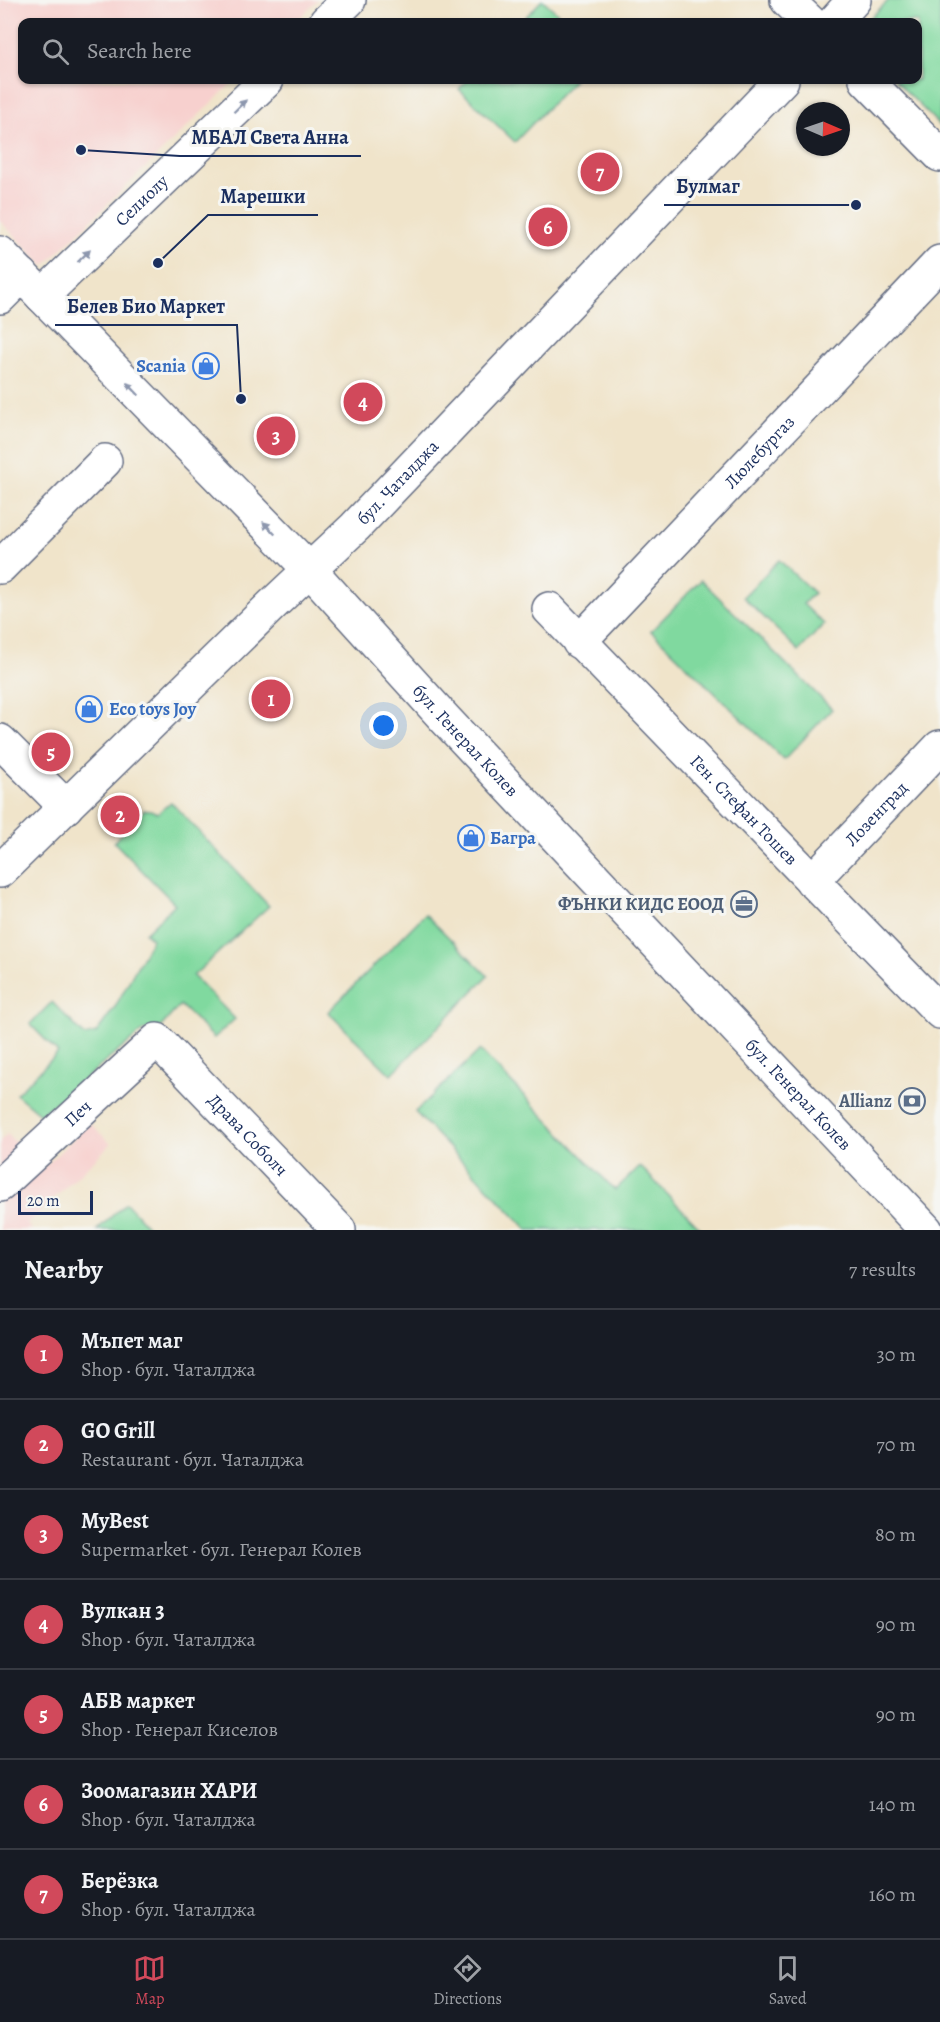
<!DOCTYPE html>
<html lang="en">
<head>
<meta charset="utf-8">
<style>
	:root { --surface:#171b24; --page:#20242c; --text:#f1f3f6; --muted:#9ea1a6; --line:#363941; --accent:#d1495b }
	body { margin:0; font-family:Alegreya,serif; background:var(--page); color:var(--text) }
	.compass { position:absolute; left:796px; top:102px; width:54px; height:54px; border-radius:50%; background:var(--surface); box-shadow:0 2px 4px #0004; rotate:92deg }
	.scale { position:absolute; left:18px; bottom:15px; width:75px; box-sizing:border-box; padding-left:6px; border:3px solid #1b2f5e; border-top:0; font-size:16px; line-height:21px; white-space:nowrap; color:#1b2f5e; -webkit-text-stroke:4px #f6f6f2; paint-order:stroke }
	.you { position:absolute; left:384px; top:726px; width:21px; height:21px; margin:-15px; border:4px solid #fff; border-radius:50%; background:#1a73e8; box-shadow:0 0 0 9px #1a73e833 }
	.badge { display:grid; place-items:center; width:39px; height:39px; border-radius:50%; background:var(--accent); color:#fff; font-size:20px; font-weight:700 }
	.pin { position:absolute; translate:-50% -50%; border:3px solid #fff; box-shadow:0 2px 6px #0006 }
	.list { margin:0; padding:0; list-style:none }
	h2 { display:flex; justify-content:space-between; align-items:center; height:78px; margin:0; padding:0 24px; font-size:26px }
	h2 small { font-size:20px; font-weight:400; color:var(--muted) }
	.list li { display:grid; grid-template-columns:39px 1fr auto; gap:18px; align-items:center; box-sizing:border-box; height:90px; padding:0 24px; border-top:2px solid var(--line) }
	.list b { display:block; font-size:22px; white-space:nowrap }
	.list p { margin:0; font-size:20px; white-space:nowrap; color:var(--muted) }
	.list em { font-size:20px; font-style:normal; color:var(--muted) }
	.icon { flex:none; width:33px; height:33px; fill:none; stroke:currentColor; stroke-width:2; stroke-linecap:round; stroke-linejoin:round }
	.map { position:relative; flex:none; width:940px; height:1230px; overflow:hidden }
	.search { position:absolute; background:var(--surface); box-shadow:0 2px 4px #0004; left:18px; right:18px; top:18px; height:66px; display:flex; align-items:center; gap:15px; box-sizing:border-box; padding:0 21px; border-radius:12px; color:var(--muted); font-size:22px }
	.sheet { height:708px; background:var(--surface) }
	nav { display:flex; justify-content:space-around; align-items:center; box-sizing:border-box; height:84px; border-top:2px solid var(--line); background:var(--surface); font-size:16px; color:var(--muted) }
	nav a { display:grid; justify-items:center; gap:3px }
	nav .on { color:var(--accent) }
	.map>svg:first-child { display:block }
	.built { fill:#f7d0ce }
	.green { fill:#80d99f; stroke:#4e847e; stroke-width:1.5 }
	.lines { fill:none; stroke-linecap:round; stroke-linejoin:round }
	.minor-casing { stroke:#666e84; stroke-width:36 }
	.minor { stroke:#fff; stroke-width:33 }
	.oneway { fill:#8d97ae }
	.labels { text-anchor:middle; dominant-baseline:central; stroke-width:6; stroke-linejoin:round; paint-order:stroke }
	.street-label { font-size:18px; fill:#1b2f5e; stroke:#f6f6f2 }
	.shop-label { font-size:18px; font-weight:bold; fill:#366cbe; stroke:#f6f6f2; text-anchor:start }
	.service-label { font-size:18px; font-weight:bold; fill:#4e5e75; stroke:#f6f6f2; text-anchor:end }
	.leader { fill:none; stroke:#1b2f5e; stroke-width:2 }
	.callout-dot { fill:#1b2f5e; stroke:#f6f6f2; stroke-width:2 }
	.callout-label { font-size:20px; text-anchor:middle; font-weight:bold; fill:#1b2f5e; stroke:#f6f6f2; stroke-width:6; stroke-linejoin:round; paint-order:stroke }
</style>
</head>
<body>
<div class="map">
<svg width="940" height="1230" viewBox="0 0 940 1230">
	<rect width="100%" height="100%" fill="#f6f6f2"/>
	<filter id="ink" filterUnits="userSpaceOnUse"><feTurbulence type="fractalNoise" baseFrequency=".0167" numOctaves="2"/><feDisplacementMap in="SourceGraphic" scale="12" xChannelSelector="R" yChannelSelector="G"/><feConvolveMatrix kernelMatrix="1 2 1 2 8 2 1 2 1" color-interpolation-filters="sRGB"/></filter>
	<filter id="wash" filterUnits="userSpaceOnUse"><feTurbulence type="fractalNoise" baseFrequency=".008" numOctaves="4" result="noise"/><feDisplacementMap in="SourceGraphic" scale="24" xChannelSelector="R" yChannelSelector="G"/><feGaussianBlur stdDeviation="1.35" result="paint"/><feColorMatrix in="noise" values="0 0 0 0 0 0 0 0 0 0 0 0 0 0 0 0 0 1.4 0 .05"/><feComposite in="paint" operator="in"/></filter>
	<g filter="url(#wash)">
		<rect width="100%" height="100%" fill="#f0e4ca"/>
		<path class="built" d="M 0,0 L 318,0 L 295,22 L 22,22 L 22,80 L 235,80 L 44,266 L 0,221 Z
			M 90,1123 L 111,1144 L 27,1224 L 32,1230 L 0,1230 L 0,1141 L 7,1134 L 42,1169 Z"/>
		<path class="green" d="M 542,0 L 543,0 L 567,22 L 521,22 Z
			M 889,0 L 940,0 L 940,126 L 895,80 L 918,80 L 918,22 L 866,22 Z
			M 468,80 L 574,80 L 515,142 L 459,89 Z
			M 779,560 L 814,593 L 803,604 L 824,624 L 799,651 L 743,597 Z
			M 701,580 L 832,709 L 784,760 L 651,631 Z
			M 171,802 L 269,906 L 193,976 L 235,1019 L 214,1038 L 180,1005 L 159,1029 L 144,1030 L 41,1115 L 16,1094 L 58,1053 L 30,1024 L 52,1002 L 85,1036 L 96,1033 L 115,1007 L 152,939 L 145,933 L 175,904 L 114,842 L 144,810 L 150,810 L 158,813 Z
			M 425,914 L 488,976 L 391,1075 L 328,1012 Z
			M 480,1050 L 615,1190 L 640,1166 L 702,1230 L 528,1230 L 415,1112 Z
			M 126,1203 L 151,1230 L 97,1230 Z"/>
	</g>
	<g filter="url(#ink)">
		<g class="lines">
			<defs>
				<g id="minor">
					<path d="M 787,0 L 810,22"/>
					<path d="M 326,22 L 349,0"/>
					<path d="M 834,22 L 854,0"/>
					<path d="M 866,80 L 940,155"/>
					<path id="s1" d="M 0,253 L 310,570 L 445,719 L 926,1230"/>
					<path id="s2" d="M 42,296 L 267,80"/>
					<path d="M 0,297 L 22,275"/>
					<path d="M 0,567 L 105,461"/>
					<path id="s3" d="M 549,609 L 940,1012"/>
					<path id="s4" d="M 579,642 L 940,262"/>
					<path d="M 0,741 L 66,807"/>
					<path id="s5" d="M 0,871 L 272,605 L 355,527 L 782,80"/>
					<path id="s6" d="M 812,881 L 940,747"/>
					<path id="s7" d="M 0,1185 L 157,1040 L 339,1230"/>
				</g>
			</defs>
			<use href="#minor" class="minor-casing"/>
			<use href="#minor" class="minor"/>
		</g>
		<defs><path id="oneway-solid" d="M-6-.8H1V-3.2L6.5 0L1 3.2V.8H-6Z" transform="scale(1.5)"/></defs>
		<g class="oneway">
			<use href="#oneway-solid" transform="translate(240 106) rotate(-44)"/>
			<use href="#oneway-solid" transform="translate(84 256) rotate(-44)"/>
			<use href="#oneway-solid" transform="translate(133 389) rotate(-134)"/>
			<use href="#oneway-solid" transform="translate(269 528) rotate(-134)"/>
		</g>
	</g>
	<defs>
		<symbol id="shop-ring" viewBox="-11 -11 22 22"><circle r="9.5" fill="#f6f6f2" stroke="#3f7fe0" stroke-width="1.5"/><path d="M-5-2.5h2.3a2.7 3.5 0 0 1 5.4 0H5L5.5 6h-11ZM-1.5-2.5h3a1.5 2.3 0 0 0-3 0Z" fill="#3f7fe0"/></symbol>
		<symbol id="office-ring" viewBox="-11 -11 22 22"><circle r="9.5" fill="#f6f6f2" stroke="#5c6f8a" stroke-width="1.5"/><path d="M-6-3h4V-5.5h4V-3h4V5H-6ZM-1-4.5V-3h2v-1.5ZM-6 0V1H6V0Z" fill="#5c6f8a"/></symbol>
		<symbol id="bank-ring" viewBox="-11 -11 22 22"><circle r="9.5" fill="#f6f6f2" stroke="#5c6f8a" stroke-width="1.5"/><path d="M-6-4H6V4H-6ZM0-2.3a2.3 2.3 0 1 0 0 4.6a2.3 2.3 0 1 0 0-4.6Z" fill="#5c6f8a"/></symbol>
	</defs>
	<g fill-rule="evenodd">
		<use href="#shop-ring" x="191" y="351" width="30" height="30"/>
		<use href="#shop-ring" x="74" y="694" width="30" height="30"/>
		<use href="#shop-ring" x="456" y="823" width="30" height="30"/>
		<use href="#office-ring" x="729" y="889" width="30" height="30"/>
		<use href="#bank-ring" x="897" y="1086" width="30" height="30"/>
	</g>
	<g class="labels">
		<g class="street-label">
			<text stroke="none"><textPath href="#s2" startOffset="138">Селиолу</textPath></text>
			<text stroke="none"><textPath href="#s4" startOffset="262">Люлебургаз</textPath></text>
			<text stroke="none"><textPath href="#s5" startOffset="556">бул. Чаталджа</textPath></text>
			<text stroke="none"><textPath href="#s1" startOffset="674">бул. Генерал Колев</textPath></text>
			<text stroke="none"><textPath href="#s3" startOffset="280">Ген. Стефан Тошев</textPath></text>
			<text stroke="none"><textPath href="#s6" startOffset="93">Лозенград</textPath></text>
			<text stroke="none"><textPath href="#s1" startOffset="1160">бул. Генерал Колев</textPath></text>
			<text stroke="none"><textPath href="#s7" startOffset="106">Печ</textPath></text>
			<text stroke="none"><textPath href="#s7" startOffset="345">Драва Соболч</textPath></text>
		</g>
		<g class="shop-label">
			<text x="186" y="366" text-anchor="end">Scania</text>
			<text x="109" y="709">Eco toys Joy</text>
			<text x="490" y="838">Багра</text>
		</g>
		<g class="service-label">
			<text x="724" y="904">ФЪНКИ КИДС ЕООД</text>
			<text x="892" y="1101">Allianz</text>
		</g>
	</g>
	<path class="leader" d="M81 150L180 156H361M856 205L753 205H664M158 263L208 215H318M241 399L237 325H55"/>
	<g class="callout-dot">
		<circle cx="81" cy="150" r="6"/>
		<circle cx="856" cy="205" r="6"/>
		<circle cx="158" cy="263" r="6"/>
		<circle cx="241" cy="399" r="6"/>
	</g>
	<g class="callout-label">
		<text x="270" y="144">МБАЛ Света Анна</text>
		<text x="708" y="193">Булмаг</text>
		<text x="263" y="203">Марешки</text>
		<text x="146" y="313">Белев Био Маркет</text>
	</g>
</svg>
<svg class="compass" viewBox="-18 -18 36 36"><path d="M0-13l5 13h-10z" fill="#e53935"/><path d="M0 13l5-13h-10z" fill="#9ea1a6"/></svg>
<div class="scale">20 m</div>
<div class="you"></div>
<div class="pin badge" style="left:271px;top:699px">1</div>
<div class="pin badge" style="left:120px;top:815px">2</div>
<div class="pin badge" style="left:276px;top:436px">3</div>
<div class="pin badge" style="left:363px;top:402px">4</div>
<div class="pin badge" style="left:51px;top:752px">5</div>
<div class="pin badge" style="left:548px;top:227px">6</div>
<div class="pin badge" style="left:600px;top:172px">7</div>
<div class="search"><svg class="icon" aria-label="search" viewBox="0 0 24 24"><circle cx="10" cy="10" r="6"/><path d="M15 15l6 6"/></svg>Search here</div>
</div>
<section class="sheet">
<h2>Nearby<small>7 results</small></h2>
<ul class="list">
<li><span class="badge">1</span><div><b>Мъпет маг</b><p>Shop · бул. Чаталджа</p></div><em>30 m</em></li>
<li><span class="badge">2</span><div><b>GO Grill</b><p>Restaurant · бул. Чаталджа</p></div><em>70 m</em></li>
<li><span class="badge">3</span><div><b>MyBest</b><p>Supermarket · бул. Генерал Колев</p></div><em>80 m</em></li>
<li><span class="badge">4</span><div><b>Вулкан 3</b><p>Shop · бул. Чаталджа</p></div><em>90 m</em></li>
<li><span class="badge">5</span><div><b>АБВ маркет</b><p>Shop · Генерал Киселов</p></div><em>90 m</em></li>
<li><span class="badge">6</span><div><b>Зоомагазин ХАРИ</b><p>Shop · бул. Чаталджа</p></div><em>140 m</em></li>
<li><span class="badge">7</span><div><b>Берёзка</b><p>Shop · бул. Чаталджа</p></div><em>160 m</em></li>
</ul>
</section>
<nav>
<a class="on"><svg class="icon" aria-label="map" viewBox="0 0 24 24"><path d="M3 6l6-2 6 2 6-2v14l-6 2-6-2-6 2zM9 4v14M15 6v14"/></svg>Map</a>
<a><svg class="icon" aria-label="directions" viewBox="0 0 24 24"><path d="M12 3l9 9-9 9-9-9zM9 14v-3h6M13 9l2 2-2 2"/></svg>Directions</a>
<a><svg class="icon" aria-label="saved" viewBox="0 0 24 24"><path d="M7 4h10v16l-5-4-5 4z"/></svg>Saved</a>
</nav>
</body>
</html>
